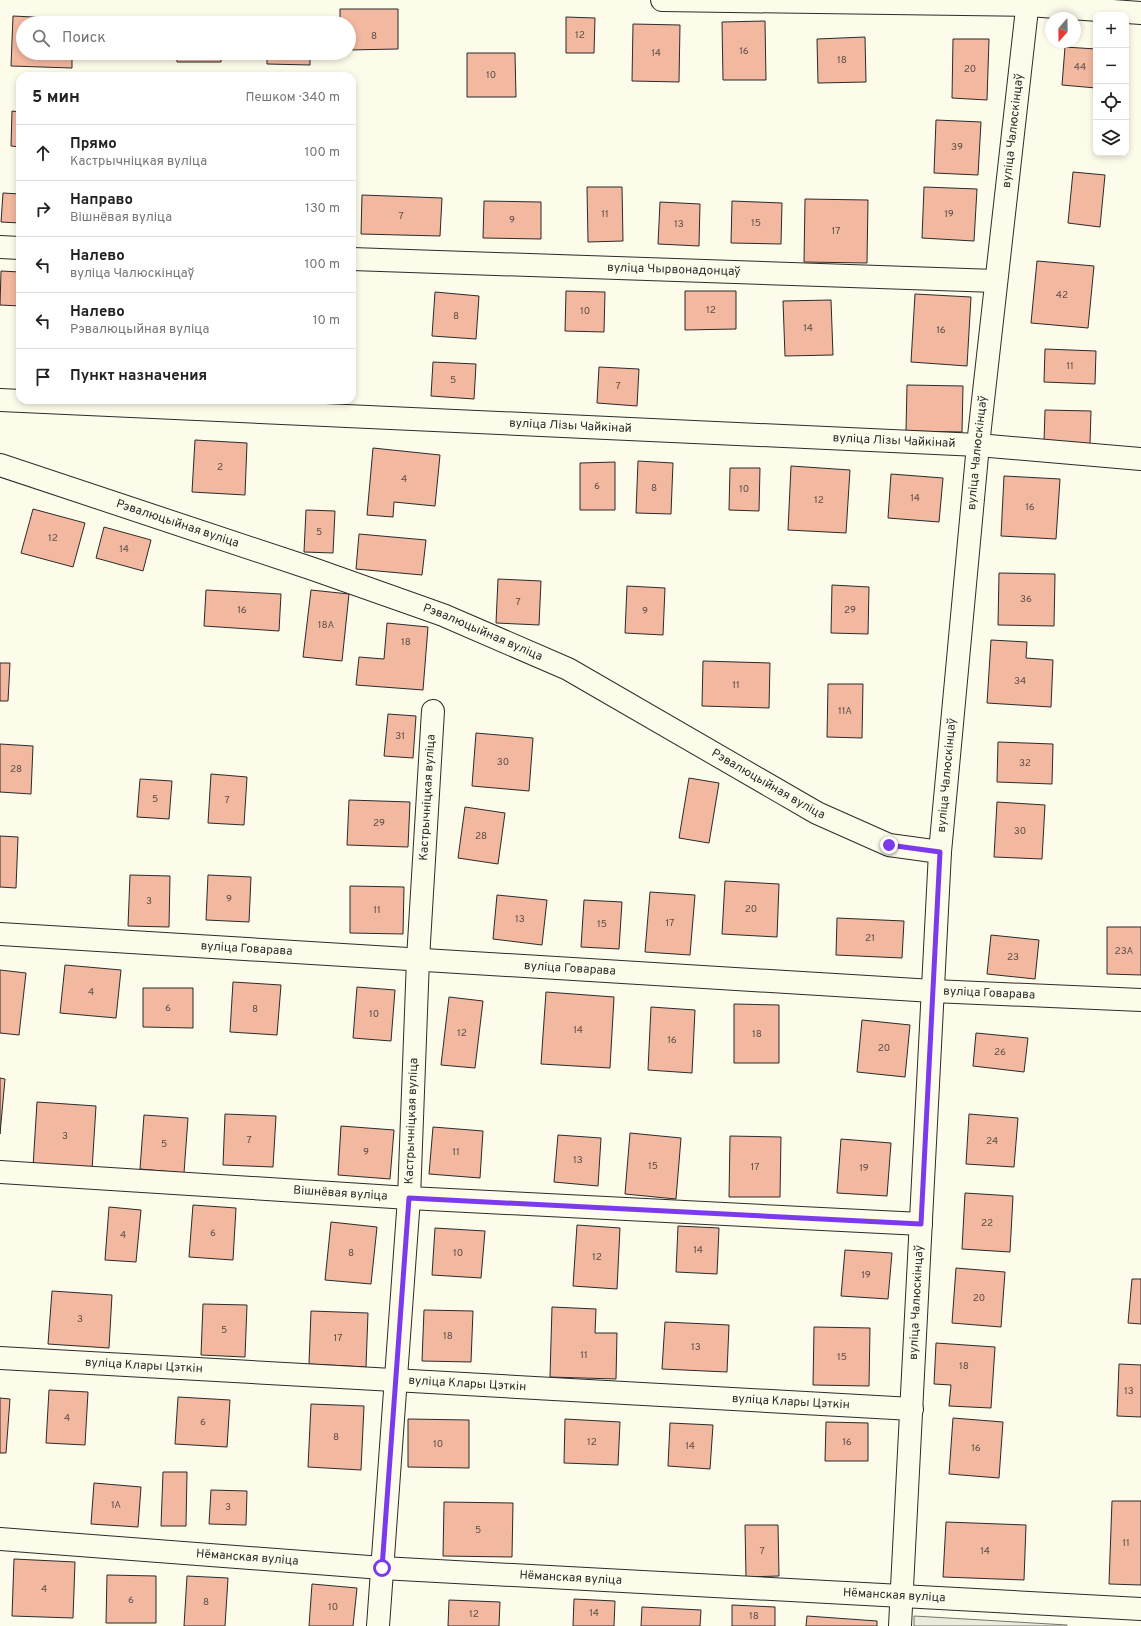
<!DOCTYPE html>
<html lang="ru">
<head>
<meta charset="utf-8">
<style>
	:root { --surface:#fff; --page:#f6f6f6; --text:#222; --muted:#767676; --line:#e0e0e0 }
	body { margin:0; font-family:Overpass,sans-serif; background:var(--page); color:var(--text) }
	.controls { position:absolute; right:12px; top:12px; display:grid; overflow:hidden; border-radius:8px; box-shadow:0 2px 6px #0003 }
	.controls button { width:36px; height:36px; display:grid; place-items:center; padding:0; border:0; border-bottom:1px solid var(--line); background:var(--surface); color:var(--text); font:20px sans-serif }
	.compass { position:absolute; left:1045px; top:12px; width:36px; height:36px; border-radius:50%; background:var(--surface); box-shadow:0 2px 6px #0003; rotate:200deg }
	.stop { position:absolute; width:12px; height:12px; margin:-9px; border:3px solid #7c3aed; border-radius:50%; background:#fff }
	.stop.end { background:#7c3aed; border-color:#fff; box-shadow:0 1px 4px #0008 }
	.list { margin:0; padding:0; list-style:none }
	h2 { display:flex; justify-content:space-between; align-items:center; height:52px; margin:0; padding:0 16px; font-size:17px }
	h2 small { font-size:13px; font-weight:400; color:var(--muted) }
	.list li { display:grid; grid-template-columns:26px 1fr auto; gap:12px; align-items:center; box-sizing:border-box; height:56px; padding:0 16px; border-top:1px solid var(--line) }
	.list b { display:block; font-size:15px; white-space:nowrap }
	.list p { margin:0; font-size:13px; white-space:nowrap; color:var(--muted) }
	.list em { font-size:13px; font-style:normal; color:var(--muted) }
	.icon { flex:none; width:22px; height:22px; fill:none; stroke:currentColor; stroke-width:2; stroke-linecap:round; stroke-linejoin:round }
	.map { position:relative; flex:none; width:1141px; height:1626px; overflow:hidden }
	.search { position:absolute; background:var(--surface); box-shadow:0 2px 6px #0003; left:16px; top:16px; width:340px; height:44px; display:flex; align-items:center; gap:10px; box-sizing:border-box; padding:0 14px; border-radius:22px; color:var(--muted); font-size:15px }
	.panel { position:absolute; background:var(--surface); box-shadow:0 2px 6px #0003; left:16px; top:72px; width:340px; height:332px; border-radius:12px }
	.map>svg:first-child { display:block }
	.green { fill:#ecebdb; stroke:#74746e }
	.building { fill:#f2b8a0; stroke:#2b2b2b }
	.lines { fill:none; stroke-linecap:round; stroke-linejoin:round }
	.minor-casing { stroke:#2b2b2b; stroke-width:24 }
	.minor { stroke:#fdfbea; stroke-width:22 }
	.route { stroke:#7c3aed; stroke-width:5 }
	.labels { text-anchor:middle; dominant-baseline:central; stroke-width:3; stroke-linejoin:round; paint-order:stroke }
	.number-label { font-size:10px; fill:#5d4e48 }
	.street-label { font-size:12px; fill:#2b2b2b; stroke:#fdfbea }
</style>
</head>
<body>
<div class="map">
<svg width="1141" height="1626" viewBox="0 0 1141 1626">
	<rect width="100%" height="100%" fill="#fdfbea"/>
	<path class="green" d="M 914,1616 L 1067,1625 L 1067,1626 L 914,1626 Z"/>
	<path class="building" d="M 340,9 L 398,9 L 398,49 L 349,50 L 349,23 L 340,23 Z
		M 13,16 L 74,19 L 73,23 L 23,23 L 23,53 L 72,53 L 72,68 L 11,66 Z
		M 566,17 L 595,18 L 594,53 L 566,53 Z
		M 177,19 L 221,19 L 221,23 L 177,23 Z
		M 765,21 L 766,80 L 723,80 L 722,22 Z
		M 633,24 L 680,25 L 679,82 L 632,81 Z
		M 865,37 L 866,82 L 818,83 L 817,39 Z
		M 953,39 L 989,39 L 987,100 L 952,98 Z
		M 1065,47 L 1096,49 L 1096,88 L 1062,85 Z
		M 177,53 L 221,53 L 221,62 L 177,62 Z
		M 267,53 L 310,53 L 310,65 L 267,64 Z
		M 467,53 L 515,53 L 516,97 L 467,97 Z
		M 12,111 L 20,112 L 20,147 L 11,146 Z
		M 936,120 L 981,122 L 978,175 L 934,173 Z
		M 1073,172 L 1105,175 L 1100,227 L 1068,223 Z
		M 587,187 L 622,187 L 623,241 L 588,242 Z
		M 924,187 L 977,189 L 974,241 L 922,238 Z
		M 3,193 L 20,194 L 20,223 L 1,222 Z
		M 362,195 L 442,198 L 440,236 L 361,234 Z
		M 805,199 L 868,200 L 867,263 L 804,262 Z
		M 484,201 L 541,202 L 541,239 L 483,238 Z
		M 732,201 L 782,203 L 781,244 L 731,243 Z
		M 660,202 L 700,204 L 699,246 L 658,244 Z
		M 1037,261 L 1094,266 L 1088,328 L 1031,323 Z
		M 1,271 L 20,272 L 20,306 L 0,305 Z
		M 566,291 L 605,292 L 604,332 L 565,331 Z
		M 685,291 L 736,291 L 736,329 L 685,330 Z
		M 435,292 L 479,296 L 476,339 L 432,336 Z
		M 915,294 L 971,297 L 967,366 L 911,362 Z
		M 831,300 L 833,355 L 785,356 L 783,301 Z
		M 1045,349 L 1096,351 L 1095,384 L 1044,382 Z
		M 433,362 L 476,364 L 474,399 L 431,396 Z
		M 599,367 L 639,369 L 637,406 L 597,403 Z
		M 907,385 L 963,386 L 962,432 L 906,431 Z
		M 1045,410 L 1091,411 L 1090,444 L 1044,442 Z
		M 195,440 L 247,443 L 245,495 L 192,492 Z
		M 373,448 L 440,455 L 435,506 L 394,502 L 393,517 L 367,515 Z
		M 638,461 L 673,463 L 671,514 L 636,513 Z
		M 615,462 L 615,510 L 580,510 L 580,463 Z
		M 791,466 L 850,470 L 846,533 L 788,530 Z
		M 730,468 L 760,468 L 759,511 L 729,510 Z
		M 891,474 L 943,478 L 939,522 L 888,518 Z
		M 1004,476 L 1060,479 L 1056,539 L 1001,536 Z
		M 33,509 L 85,523 L 73,567 L 21,553 Z
		M 306,510 L 335,511 L 333,553 L 304,552 Z
		M 104,527 L 151,540 L 143,571 L 96,558 Z
		M 359,534 L 426,540 L 422,575 L 356,569 Z
		M 999,573 L 1055,574 L 1054,626 L 998,625 Z
		M 498,579 L 541,581 L 539,625 L 496,623 Z
		M 832,585 L 869,587 L 868,634 L 831,633 Z
		M 627,586 L 665,588 L 663,635 L 625,633 Z
		M 206,590 L 281,594 L 279,631 L 204,626 Z
		M 311,590 L 349,594 L 342,661 L 303,657 Z
		M 387,623 L 428,627 L 423,690 L 356,685 L 359,657 L 384,659 Z
		M 991,640 L 1027,642 L 1026,658 L 1053,660 L 1051,707 L 987,703 Z
		M 703,661 L 770,663 L 769,708 L 702,706 Z
		M 0,663 L 10,663 L 8,701 L 0,701 Z
		M 828,684 L 863,684 L 862,738 L 827,737 Z
		M 388,714 L 416,716 L 413,758 L 384,756 Z
		M 476,733 L 533,738 L 529,791 L 472,786 Z
		M 998,742 L 1053,744 L 1052,784 L 997,782 Z
		M 0,744 L 33,746 L 31,794 L 0,792 Z
		M 211,774 L 247,777 L 244,825 L 208,823 Z
		M 689,778 L 719,783 L 709,843 L 679,838 Z
		M 140,779 L 172,781 L 169,819 L 137,817 Z
		M 349,800 L 410,802 L 408,847 L 347,845 Z
		M 997,802 L 1045,805 L 1042,859 L 994,857 Z
		M 465,807 L 505,813 L 498,864 L 458,858 Z
		M 0,836 L 18,837 L 16,888 L 0,887 Z
		M 130,875 L 170,876 L 169,927 L 128,926 Z
		M 208,875 L 251,877 L 249,922 L 206,920 Z
		M 725,881 L 779,884 L 777,937 L 722,934 Z
		M 350,886 L 404,887 L 403,934 L 350,933 Z
		M 650,892 L 695,895 L 690,955 L 645,952 Z
		M 497,895 L 547,900 L 542,945 L 493,939 Z
		M 584,900 L 622,902 L 619,949 L 581,947 Z
		M 837,918 L 904,921 L 902,958 L 836,955 Z
		M 1107,927 L 1141,927 L 1141,975 L 1107,974 Z
		M 991,935 L 1039,940 L 1035,979 L 987,974 Z
		M 65,965 L 121,970 L 116,1018 L 60,1013 Z
		M 0,970 L 26,973 L 19,1035 L 0,1033 Z
		M 233,982 L 281,985 L 277,1035 L 230,1032 Z
		M 357,987 L 395,990 L 391,1041 L 353,1038 Z
		M 143,988 L 193,988 L 193,1028 L 143,1027 Z
		M 546,992 L 614,997 L 610,1068 L 541,1064 Z
		M 449,997 L 483,1001 L 475,1068 L 441,1065 Z
		M 734,1004 L 779,1005 L 779,1063 L 734,1063 Z
		M 651,1007 L 695,1010 L 692,1073 L 648,1070 Z
		M 862,1020 L 910,1025 L 905,1077 L 857,1072 Z
		M 976,1033 L 1028,1038 L 1024,1072 L 973,1066 Z
		M 0,1078 L 5,1079 L 0,1134 Z
		M 37,1102 L 96,1106 L 92,1170 L 33,1167 Z
		M 225,1114 L 276,1116 L 273,1167 L 223,1165 Z
		M 969,1114 L 1018,1118 L 1014,1167 L 966,1164 Z
		M 144,1115 L 188,1118 L 184,1173 L 140,1169 Z
		M 341,1126 L 394,1130 L 390,1179 L 338,1175 Z
		M 433,1127 L 483,1131 L 480,1178 L 429,1174 Z
		M 630,1133 L 681,1138 L 676,1199 L 625,1194 Z
		M 558,1135 L 601,1138 L 598,1186 L 554,1182 Z
		M 730,1136 L 781,1137 L 780,1197 L 729,1197 Z
		M 841,1139 L 891,1143 L 887,1196 L 837,1193 Z
		M 965,1193 L 1013,1196 L 1010,1252 L 962,1249 Z
		M 193,1205 L 236,1208 L 233,1260 L 189,1257 Z
		M 109,1207 L 141,1210 L 136,1262 L 105,1260 Z
		M 331,1222 L 377,1227 L 371,1284 L 325,1280 Z
		M 577,1225 L 620,1228 L 617,1289 L 573,1286 Z
		M 678,1226 L 719,1228 L 717,1274 L 676,1272 Z
		M 435,1228 L 485,1231 L 481,1278 L 432,1275 Z
		M 845,1250 L 892,1253 L 888,1299 L 841,1296 Z
		M 956,1268 L 1005,1272 L 1001,1327 L 952,1323 Z
		M 1132,1279 L 1141,1279 L 1141,1324 L 1128,1323 Z
		M 52,1291 L 112,1295 L 109,1348 L 48,1344 Z
		M 203,1304 L 247,1305 L 245,1357 L 201,1355 Z
		M 552,1307 L 596,1309 L 595,1333 L 617,1333 L 616,1379 L 550,1377 Z
		M 424,1310 L 473,1311 L 471,1362 L 422,1361 Z
		M 311,1311 L 368,1313 L 366,1367 L 309,1364 Z
		M 665,1322 L 729,1325 L 727,1372 L 662,1369 Z
		M 814,1327 L 870,1328 L 869,1386 L 813,1385 Z
		M 936,1343 L 995,1347 L 991,1408 L 949,1406 L 951,1385 L 934,1384 Z
		M 1119,1364 L 1141,1365 L 1141,1417 L 1117,1416 Z
		M 49,1390 L 88,1392 L 85,1445 L 46,1443 Z
		M 178,1397 L 230,1400 L 227,1447 L 175,1444 Z
		M 0,1398 L 10,1399 L 6,1453 L 0,1453 Z
		M 311,1404 L 364,1406 L 361,1470 L 308,1467 Z
		M 953,1418 L 1003,1422 L 999,1478 L 949,1474 Z
		M 408,1419 L 469,1420 L 469,1468 L 408,1467 Z
		M 565,1419 L 620,1422 L 618,1465 L 564,1463 Z
		M 826,1422 L 868,1423 L 868,1461 L 825,1461 Z
		M 670,1423 L 713,1425 L 710,1469 L 668,1466 Z
		M 163,1472 L 187,1472 L 186,1526 L 161,1526 Z
		M 94,1483 L 141,1487 L 138,1527 L 91,1524 Z
		M 211,1490 L 247,1491 L 246,1525 L 209,1524 Z
		M 1112,1501 L 1141,1501 L 1141,1585 L 1109,1584 Z
		M 444,1502 L 513,1503 L 512,1557 L 443,1556 Z
		M 946,1522 L 1026,1525 L 1024,1580 L 943,1577 Z
		M 745,1525 L 778,1525 L 779,1576 L 746,1577 Z
		M 14,1559 L 75,1562 L 73,1618 L 12,1616 Z
		M 107,1575 L 156,1576 L 156,1623 L 106,1623 Z
		M 187,1576 L 228,1578 L 225,1626 L 184,1626 Z
		M 312,1584 L 357,1588 L 353,1626 L 309,1626 Z
		M 574,1599 L 615,1601 L 614,1626 L 573,1626 Z
		M 449,1600 L 500,1602 L 499,1626 L 448,1626 Z
		M 732,1605 L 775,1607 L 775,1626 L 732,1626 Z
		M 642,1607 L 701,1610 L 700,1626 L 641,1626 Z
		M 807,1616 L 877,1621 L 877,1626 L 806,1626 Z"/>
	<g class="lines">
		<defs>
			<g id="minor">
				<path d="M 662,0 L 1028,5 L 1141,13"/>
				<path d="M 0,247 L 20,248"/>
				<path id="s1" d="M 352,259 L 996,281"/>
				<path id="s2" d="M 0,400 L 978,445 L 1141,459"/>
				<path id="s3" d="M 0,465 L 313,569 L 443,615 L 568,669 L 817,813 L 889,845 L 940,852"/>
				<path id="s4" d="M 0,934 L 933,991 L 1141,1000"/>
				<path id="s5" d="M 0,1172 L 409,1198 L 921,1224"/>
				<path id="s6" d="M 0,1358 L 912,1409"/>
				<path id="s7" d="M 0,1539 L 382,1568 L 1141,1609"/>
				<path id="s8" d="M 378,1626 L 409,1198 L 418,959 L 433,711"/>
				<path id="s9" d="M 900,1626 L 940,852 L 978,445 L 1028,0"/>
			</g>
		</defs>
		<use href="#minor" class="minor-casing"/>
		<use href="#minor" class="minor"/>
	</g>
	<g class="lines">
		<path class="route" d="M 382,1568 L 409,1198 L 921,1224 L 940,852 L 889,845"/>
	</g>
	<g class="labels">
		<g class="number-label">
			<text x="580" y="35">12</text>
			<text x="374" y="36">8</text>
			<text x="744" y="51">16</text>
			<text x="656" y="53">14</text>
			<text x="842" y="60">18</text>
			<text x="1080" y="67">44</text>
			<text x="970" y="69">20</text>
			<text x="491" y="75">10</text>
			<text x="957" y="147">39</text>
			<text x="605" y="214">11</text>
			<text x="949" y="214">19</text>
			<text x="401" y="216">7</text>
			<text x="512" y="220">9</text>
			<text x="756" y="223">15</text>
			<text x="679" y="224">13</text>
			<text x="836" y="231">17</text>
			<text x="1062" y="295">42</text>
			<text x="711" y="310">12</text>
			<text x="585" y="311">10</text>
			<text x="456" y="316">8</text>
			<text x="808" y="328">14</text>
			<text x="941" y="330">16</text>
			<text x="1070" y="366">11</text>
			<text x="453" y="380">5</text>
			<text x="618" y="386">7</text>
			<text x="220" y="467">2</text>
			<text x="404" y="479">4</text>
			<text x="597" y="486">6</text>
			<text x="654" y="488">8</text>
			<text x="744" y="489">10</text>
			<text x="915" y="498">14</text>
			<text x="819" y="500">12</text>
			<text x="1030" y="507">16</text>
			<text x="319" y="532">5</text>
			<text x="53" y="538">12</text>
			<text x="124" y="549">14</text>
			<text x="1026" y="599">36</text>
			<text x="518" y="602">7</text>
			<text x="242" y="610">16</text>
			<text x="850" y="610">29</text>
			<text x="645" y="611">9</text>
			<text x="326" y="625">18А</text>
			<text x="406" y="642">18</text>
			<text x="1020" y="681">34</text>
			<text x="736" y="685">11</text>
			<text x="845" y="711">11А</text>
			<text x="400" y="736">31</text>
			<text x="503" y="762">30</text>
			<text x="1025" y="763">32</text>
			<text x="16" y="769">28</text>
			<text x="155" y="799">5</text>
			<text x="227" y="800">7</text>
			<text x="379" y="823">29</text>
			<text x="1020" y="831">30</text>
			<text x="481" y="836">28</text>
			<text x="229" y="899">9</text>
			<text x="149" y="901">3</text>
			<text x="751" y="909">20</text>
			<text x="377" y="910">11</text>
			<text x="520" y="919">13</text>
			<text x="670" y="923">17</text>
			<text x="602" y="924">15</text>
			<text x="870" y="938">21</text>
			<text x="1124" y="951">23А</text>
			<text x="1013" y="957">23</text>
			<text x="91" y="992">4</text>
			<text x="168" y="1008">6</text>
			<text x="255" y="1009">8</text>
			<text x="374" y="1014">10</text>
			<text x="578" y="1030">14</text>
			<text x="462" y="1033">12</text>
			<text x="757" y="1034">18</text>
			<text x="672" y="1040">16</text>
			<text x="884" y="1048">20</text>
			<text x="1000" y="1052">26</text>
			<text x="65" y="1136">3</text>
			<text x="249" y="1140">7</text>
			<text x="992" y="1141">24</text>
			<text x="164" y="1144">5</text>
			<text x="366" y="1152">9</text>
			<text x="456" y="1152">11</text>
			<text x="578" y="1160">13</text>
			<text x="653" y="1166">15</text>
			<text x="755" y="1167">17</text>
			<text x="864" y="1168">19</text>
			<text x="987" y="1223">22</text>
			<text x="213" y="1233">6</text>
			<text x="123" y="1235">4</text>
			<text x="698" y="1250">14</text>
			<text x="351" y="1253">8</text>
			<text x="458" y="1253">10</text>
			<text x="597" y="1257">12</text>
			<text x="866" y="1275">19</text>
			<text x="979" y="1298">20</text>
			<text x="80" y="1319">3</text>
			<text x="224" y="1330">5</text>
			<text x="448" y="1336">18</text>
			<text x="338" y="1338">17</text>
			<text x="696" y="1347">13</text>
			<text x="584" y="1355">11</text>
			<text x="842" y="1357">15</text>
			<text x="964" y="1366">18</text>
			<text x="1129" y="1391">13</text>
			<text x="67" y="1418">4</text>
			<text x="203" y="1422">6</text>
			<text x="336" y="1437">8</text>
			<text x="592" y="1442">12</text>
			<text x="847" y="1442">16</text>
			<text x="438" y="1444">10</text>
			<text x="690" y="1446">14</text>
			<text x="976" y="1448">16</text>
			<text x="116" y="1505">1А</text>
			<text x="228" y="1507">3</text>
			<text x="478" y="1530">5</text>
			<text x="1126" y="1543">11</text>
			<text x="762" y="1551">7</text>
			<text x="985" y="1551">14</text>
			<text x="44" y="1589">4</text>
			<text x="131" y="1600">6</text>
			<text x="206" y="1602">8</text>
			<text x="333" y="1607">10</text>
			<text x="594" y="1613">14</text>
			<text x="474" y="1614">12</text>
			<text x="754" y="1616">18</text>
		</g>
		<g class="street-label">
			<text stroke="none"><textPath href="#s9" startOffset="1500">вуліца Чалюскінцаў</textPath></text>
			<text stroke="none"><textPath href="#s1" startOffset="322">вуліца Чырвонадонцаў</textPath></text>
			<text stroke="none"><textPath href="#s2" startOffset="571">вуліца Лізы Чайкінай</textPath></text>
			<text stroke="none"><textPath href="#s2" startOffset="895">вуліца Лізы Чайкінай</textPath></text>
			<text stroke="none"><textPath href="#s9" startOffset="1176">вуліца Чалюскінцаў</textPath></text>
			<text stroke="none"><textPath href="#s3" startOffset="187">Рэвалюцыйная вуліца</textPath></text>
			<text stroke="none"><textPath href="#s3" startOffset="511">Рэвалюцыйная вуліца</textPath></text>
			<text stroke="none"><textPath href="#s9" startOffset="852">вуліца Чалюскінцаў</textPath></text>
			<text stroke="none"><textPath href="#s3" startOffset="835">Рэвалюцыйная вуліца</textPath></text>
			<text stroke="none"><textPath href="#s8" startOffset="830">Кастрычніцкая вуліца</textPath></text>
			<text stroke="none"><textPath href="#s4" startOffset="247">вуліца Говарава</textPath></text>
			<text stroke="none"><textPath href="#s4" startOffset="571">вуліца Говарава</textPath></text>
			<text stroke="none"><textPath href="#s4" startOffset="991">вуліца Говарава</textPath></text>
			<text stroke="none"><textPath href="#s8" startOffset="506">Кастрычніцкая вуліца</textPath></text>
			<text stroke="none"><textPath href="#s5" startOffset="341">Вішнёвая вуліца</textPath></text>
			<text stroke="none"><textPath href="#s9" startOffset="324">вуліца Чалюскінцаў</textPath></text>
			<text stroke="none"><textPath href="#s6" startOffset="144">вуліца Клары Цэткін</textPath></text>
			<text stroke="none"><textPath href="#s6" startOffset="468">вуліца Клары Цэткін</textPath></text>
			<text stroke="none"><textPath href="#s6" startOffset="792">вуліца Клары Цэткін</textPath></text>
			<text stroke="none"><textPath href="#s7" startOffset="248">Нёманская вуліца</textPath></text>
			<text stroke="none"><textPath href="#s7" startOffset="572">Нёманская вуліца</textPath></text>
			<text stroke="none"><textPath href="#s7" startOffset="896">Нёманская вуліца</textPath></text>
		</g>
	</g>
</svg>
<div class="controls">
<button>+</button>
<button>−</button>
<button><svg class="icon" aria-label="locate" viewBox="0 0 24 24"><circle cx="12" cy="12" r="6"/><path d="M12 2v4M12 18v4M2 12h4M18 12h4"/></svg></button>
<button><svg class="icon" aria-label="layers" viewBox="0 0 24 24"><path d="M12 4l9 5-9 5-9-5zM3 14l9 5 9-5"/></svg></button>
</div>
<svg class="compass" viewBox="-18 -18 36 36"><path d="M0-13l5 13h-10z" fill="#e53935"/><path d="M0 13l5-13h-10z" fill="#767676"/></svg>
<div class="stop" style="left:382px;top:1568px"></div>
<div class="stop end" style="left:889px;top:845px"></div>
<div class="search"><svg class="icon" aria-label="search" viewBox="0 0 24 24"><circle cx="10" cy="10" r="6"/><path d="M15 15l6 6"/></svg>Поиск</div>
<section class="panel">
<h2>5 мин<small>Пешком · 340 m</small></h2>
<ul class="list">
<li><svg class="icon" aria-label="ahead" viewBox="0 0 24 24"><path d="M12 20V5M6 11l6-6 6 6"/></svg><div><b>Прямо</b><p>Кастрычніцкая вуліца</p></div><em>100 m</em></li>
<li><svg class="icon" aria-label="right" viewBox="0 0 24 24"><path d="M7 20v-9h11M14 6l5 5-5 5"/></svg><div><b>Направо</b><p>Вішнёвая вуліца</p></div><em>130 m</em></li>
<li><svg class="icon" aria-label="left" viewBox="0 0 24 24"><path d="M17 20v-9H6M10 6l-5 5 5 5"/></svg><div><b>Налево</b><p>вуліца Чалюскінцаў</p></div><em>100 m</em></li>
<li><svg class="icon" aria-label="left" viewBox="0 0 24 24"><path d="M17 20v-9H6M10 6l-5 5 5 5"/></svg><div><b>Налево</b><p>Рэвалюцыйная вуліца</p></div><em>10 m</em></li>
<li><svg class="icon" aria-label="arrive" viewBox="0 0 24 24"><path d="M6 21V4h12l-3 4 3 4H6"/></svg><div><b>Пункт назначения</b></div></li>
</ul>
</section>
</div>
</body>
</html>
